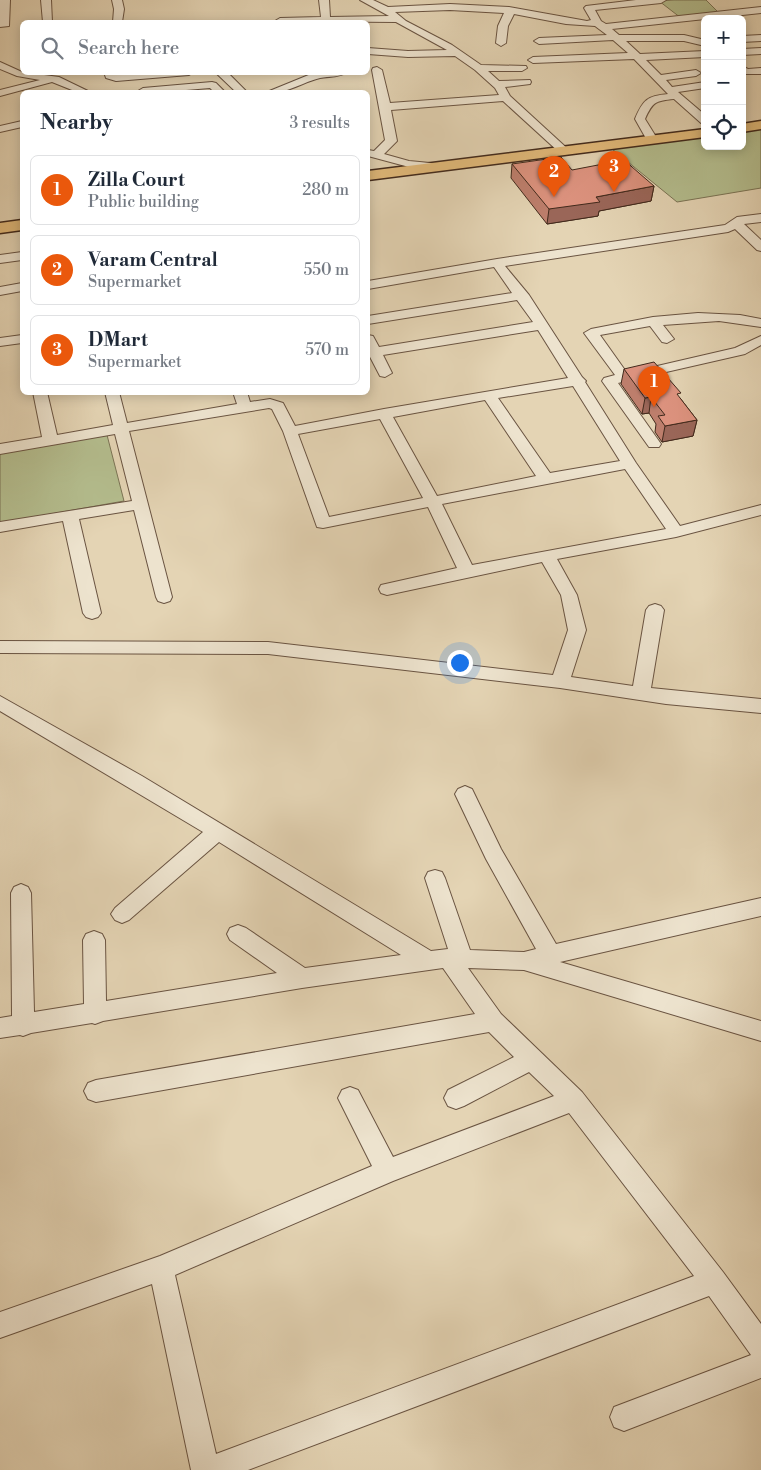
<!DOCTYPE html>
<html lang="en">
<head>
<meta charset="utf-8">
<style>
	:root { --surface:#fff; --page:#f2f2f3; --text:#1f2937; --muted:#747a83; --line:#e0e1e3; --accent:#ea580c }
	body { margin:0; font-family:"Libre Bodoni",serif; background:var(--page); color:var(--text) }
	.controls { position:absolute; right:15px; top:15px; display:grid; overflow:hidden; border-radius:8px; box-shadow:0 2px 12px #0003 }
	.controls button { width:45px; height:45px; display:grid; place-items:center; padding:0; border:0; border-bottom:1px solid var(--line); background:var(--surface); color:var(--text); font:25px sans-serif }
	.you { position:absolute; left:459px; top:662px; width:18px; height:18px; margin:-12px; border:4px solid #fff; border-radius:50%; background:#1a73e8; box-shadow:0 0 0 8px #1a73e833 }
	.badge { display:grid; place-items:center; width:32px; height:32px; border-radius:50%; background:var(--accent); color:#fff; font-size:16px; font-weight:700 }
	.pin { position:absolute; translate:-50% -41px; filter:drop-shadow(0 1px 2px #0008) }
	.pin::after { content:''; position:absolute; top:26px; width:18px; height:15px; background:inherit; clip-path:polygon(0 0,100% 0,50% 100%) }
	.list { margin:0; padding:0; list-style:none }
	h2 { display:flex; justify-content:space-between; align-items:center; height:65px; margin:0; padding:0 20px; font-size:21px }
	h2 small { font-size:16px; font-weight:400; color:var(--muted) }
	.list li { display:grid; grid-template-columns:32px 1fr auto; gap:15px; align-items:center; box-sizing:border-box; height:70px; margin:0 10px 10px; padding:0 10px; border:1px solid var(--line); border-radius:8px }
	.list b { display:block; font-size:19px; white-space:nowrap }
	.list p { margin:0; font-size:16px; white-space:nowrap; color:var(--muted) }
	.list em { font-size:16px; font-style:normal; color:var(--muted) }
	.icon { flex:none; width:28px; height:28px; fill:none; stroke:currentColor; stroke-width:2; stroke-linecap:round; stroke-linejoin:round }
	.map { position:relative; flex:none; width:761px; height:1470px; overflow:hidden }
	.search { position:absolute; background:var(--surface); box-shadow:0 2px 12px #0003; left:20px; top:20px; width:350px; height:55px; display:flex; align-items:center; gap:12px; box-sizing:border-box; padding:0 18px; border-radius:8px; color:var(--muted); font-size:19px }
	.panel { position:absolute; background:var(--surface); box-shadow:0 2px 12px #0003; left:20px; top:90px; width:350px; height:305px; border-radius:8px }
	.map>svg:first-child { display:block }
	.green { fill:#b4bd8e; stroke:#7b7455 }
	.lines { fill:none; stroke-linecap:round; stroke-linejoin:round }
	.minor-casing { stroke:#6a5442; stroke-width:2 }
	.major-casing { stroke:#422a1c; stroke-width:3 }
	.minor { fill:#ede3ce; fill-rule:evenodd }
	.major { fill:#e2ba7a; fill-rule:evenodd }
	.wall { fill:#bd7e6c; stroke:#422a1c }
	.shaded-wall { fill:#9a6658; stroke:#422a1c }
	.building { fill:#dc927e; stroke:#422a1c }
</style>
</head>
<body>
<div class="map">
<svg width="761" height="1470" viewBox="0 0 761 1470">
	<rect width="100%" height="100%" fill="#e4d4b4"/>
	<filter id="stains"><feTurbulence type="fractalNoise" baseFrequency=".004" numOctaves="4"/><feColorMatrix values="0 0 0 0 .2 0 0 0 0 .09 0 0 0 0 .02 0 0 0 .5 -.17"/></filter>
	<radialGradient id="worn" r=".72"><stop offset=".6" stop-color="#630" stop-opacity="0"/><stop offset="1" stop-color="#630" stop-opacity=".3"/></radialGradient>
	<path class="green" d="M 674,0 L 706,0 L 720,14 L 681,18 L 659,1 Z
		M 761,129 L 761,188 L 677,202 L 612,149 L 705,137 L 705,146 L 742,146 L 742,131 Z
		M 107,435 L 124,501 L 0,523 L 0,453 Z"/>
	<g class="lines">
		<defs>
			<path id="minor" d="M 0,0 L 10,0 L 9,26 L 0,27 Z
				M 41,0 L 51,0 L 52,22 L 43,22 Z
				M 112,0 L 122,0 L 124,9 L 122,22 L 113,22 L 114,9 Z
				M 319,0 L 329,0 L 330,17 L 389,16 L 360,0 L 373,0 L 388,7 L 450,4 L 509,7 L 587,21 L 591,20 L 584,8 L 586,6 L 636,0 L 666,0 L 661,3 L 595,10 L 601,21 L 606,24 L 761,7 L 761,13 L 612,29 L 619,35 L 684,35 L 705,40 L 705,46 L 684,41 L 626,41 L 640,54 L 705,51 L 705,57 L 646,60 L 661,75 L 696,70 L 701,73 L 696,76 L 666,80 L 672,87 L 705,82 L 705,88 L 678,92 L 705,115 L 705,124 L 701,123 L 674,99 C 656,101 653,101 645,119 L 658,140 L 652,143 L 648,142 L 635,119 C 643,100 647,96 668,94 L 634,59 L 533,63 L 528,60 L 533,57 L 628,53 L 613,40 L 539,44 L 534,41 L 539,38 L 607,35 L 595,26 L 566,24 L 514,14 L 508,26 L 506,43 L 501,46 L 496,43 L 498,26 L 504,13 L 450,10 L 395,12 L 406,21 L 452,45 L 481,65 L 526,66 L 527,68 L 522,71 L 488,71 L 499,81 L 530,80 L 531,82 L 530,84 L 505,87 L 510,96 L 570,151 L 568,153 L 560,153 L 503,101 L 391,110 L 397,141 L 384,154 L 409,161 L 441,164 L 443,166 L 441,168 L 437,169 L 409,167 L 368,156 L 368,150 L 374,151 L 385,140 L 372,70 L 373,68 L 377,67 L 382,70 L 390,103 L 499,95 L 495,88 L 475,70 L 455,56 L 408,57 L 368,54 L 368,48 L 408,51 L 447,50 L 396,22 L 275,21 L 280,18 L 321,17 Z
				M 761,35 L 761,41 L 742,42 L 742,36 Z
				M 761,48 L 761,54 L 742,55 L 742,49 Z
				M 0,62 L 22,72 L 59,77 L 90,92 L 77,92 L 52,82 L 0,96 L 0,90 L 40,80 L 17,76 L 0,69 Z
				M 742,66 L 748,69 L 761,68 L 761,74 L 742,74 Z
				M 104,72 L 114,72 L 117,75 L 194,72 L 189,75 L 116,81 L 106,78 Z
				M 215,72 L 227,72 L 247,92 L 236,92 Z
				M 316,72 L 347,72 C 339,78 329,76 320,78 C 302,82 286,95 267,92 Z
				M 212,82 L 216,83 L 225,92 L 214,92 L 210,88 L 162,92 L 138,91 L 143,88 Z
				M 22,121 L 22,127 L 0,132 L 0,126 Z
				M 761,214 L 761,222 L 744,224 L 761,240 L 761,251 L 757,250 L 735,229 L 728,232 L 505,266 L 529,295 L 582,377 L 586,381 L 585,382 L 636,463 L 680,526 L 761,505 L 761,515 L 676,537 L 557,559 L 577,595 L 586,630 L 571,677 L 633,686 L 646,610 L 649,606 L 655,604 L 661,606 L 664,610 L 651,688 L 761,699 L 761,713 L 666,704 L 560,688 L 268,654 L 0,653 L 0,641 L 268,642 L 553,675 L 568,630 L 561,595 L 542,562 L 387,595 L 381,593 L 379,589 L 381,585 L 457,568 L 428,507 L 323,528 L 317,527 L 283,431 L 272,409 L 269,408 L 129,431 L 172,597 L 170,601 L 164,603 L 158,601 L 156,597 L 134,510 L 79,519 L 101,613 L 98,617 L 92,619 L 86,617 L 83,613 L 63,521 L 0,532 L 0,522 L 132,501 L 115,434 L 0,454 L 0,444 L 42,437 L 33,392 L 47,392 L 57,435 L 113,425 L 105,392 L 119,392 L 127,423 L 237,404 L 233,392 L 247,392 L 250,402 L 270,399 L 283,403 L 295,426 L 384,409 L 568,378 L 538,330 L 383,355 L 392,373 L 385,377 L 380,376 L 368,353 L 368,335 L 373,336 L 379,347 L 533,322 L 517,300 L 368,324 L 368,316 L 512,293 L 494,267 L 368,289 L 368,281 L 497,259 L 725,225 L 737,217 ZM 573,386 L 620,461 L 550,473 L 498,398 ZM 485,400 L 536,476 L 437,496 L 393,417 ZM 380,419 L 423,498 L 329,517 L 298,434 ZM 625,469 L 666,529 L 472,565 L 442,504 Z
				M 22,252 L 22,260 L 0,263 L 0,255 Z
				M 22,283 L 22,291 L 0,295 L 0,287 Z
				M 698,313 L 740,315 L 761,319 L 761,327 L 719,321 L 663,325 L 674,339 L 667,343 L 662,342 L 650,326 L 600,335 L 627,373 L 735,348 L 761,336 L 761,345 L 745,354 L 618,383 L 661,444 L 659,447 L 649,447 L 602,381 L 604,378 L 615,375 L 584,333 L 591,329 L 653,317 Z
				M 22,335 L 22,343 L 0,346 L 0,338 Z
				M 0,696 L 142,776 L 431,951 L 448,949 L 425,878 L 428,872 L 435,870 L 442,872 L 445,878 L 470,950 L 524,952 L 536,949 L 486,859 L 455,794 L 458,789 L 465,786 L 472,789 L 501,849 L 556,944 L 761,898 L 761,916 L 560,962 L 761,1021 L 761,1041 L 524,970 L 468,968 L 501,1014 L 582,1092 L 723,1272 L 761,1324 L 761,1378 L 624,1431 L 614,1427 L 610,1417 L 614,1407 L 751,1355 L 709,1296 L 248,1470 L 191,1470 L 152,1284 L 0,1338 L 0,1312 L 160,1256 L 372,1166 L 338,1098 L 342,1090 L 350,1087 L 358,1090 L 393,1157 L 554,1096 L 529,1072 L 464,1106 L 456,1109 L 448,1106 L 444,1098 L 448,1090 L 514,1057 L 489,1032 L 96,1102 L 88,1099 L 84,1091 L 88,1083 L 96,1080 L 475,1014 L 443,968 L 302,988 L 103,1021 L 95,1024 L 92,1023 L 31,1033 L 23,1036 L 20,1035 L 0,1038 L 0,1018 L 12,1016 L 11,893 L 14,887 L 21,884 L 28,887 L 31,893 L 34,1012 L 84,1004 L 83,940 L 86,934 L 94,931 L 102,934 L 105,940 L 106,1001 L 277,973 L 230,940 L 227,934 L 230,928 L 238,925 L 246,928 L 305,968 L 401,955 L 219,842 L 129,920 L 122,923 L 115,920 L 111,914 L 115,908 L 203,832 L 0,711 ZM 569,1113 L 694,1276 L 216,1454 L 175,1275 L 393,1181 Z"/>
			<path id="major" d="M 761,121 L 761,129 L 742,132 L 742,124 Z
				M 705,129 L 705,137 L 368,180 L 368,171 Z
				M 22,220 L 22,230 L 0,233 L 0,223 Z"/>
		</defs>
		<use href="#minor" class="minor-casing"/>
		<use href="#major" class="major-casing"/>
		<use href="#minor" class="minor"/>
		<use href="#major" class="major"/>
	</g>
	<path class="wall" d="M 512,164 L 654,186 L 651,201 L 599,211 L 598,216 L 547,224 L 511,178 Z
		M 624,369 L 680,398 L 697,420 L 693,436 L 662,442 L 655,432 L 656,424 L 649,413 L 642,414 L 621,384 Z"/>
	<path class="shaded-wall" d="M 654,186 L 651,201 L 599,211 L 598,216 L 547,224 L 549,209 L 596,197 Z
		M 651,397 L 649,413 L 642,414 L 645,398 Z
		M 697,420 L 693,436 L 662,442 L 665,426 Z"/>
	<path class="building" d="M 561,157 L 572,170 L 624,160 L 654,186 L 596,197 L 600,202 L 549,209 L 512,164 Z
		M 654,362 L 681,393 L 677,394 L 697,420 L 665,426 L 658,416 L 665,415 L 651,397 L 645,398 L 624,369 Z"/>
	<rect width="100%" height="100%" filter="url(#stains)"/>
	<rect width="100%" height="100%" fill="url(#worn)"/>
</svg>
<div class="controls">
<button>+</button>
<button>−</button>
<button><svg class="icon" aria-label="locate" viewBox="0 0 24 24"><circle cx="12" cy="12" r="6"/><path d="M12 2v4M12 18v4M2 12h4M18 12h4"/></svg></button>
</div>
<div class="you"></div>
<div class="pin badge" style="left:654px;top:407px">1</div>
<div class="pin badge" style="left:554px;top:197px">2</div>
<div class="pin badge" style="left:614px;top:192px">3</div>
<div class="search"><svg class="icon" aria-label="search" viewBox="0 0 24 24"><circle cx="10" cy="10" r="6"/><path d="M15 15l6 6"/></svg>Search here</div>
<section class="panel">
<h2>Nearby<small>3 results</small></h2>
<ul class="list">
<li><span class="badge">1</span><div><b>Zilla Court</b><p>Public building</p></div><em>280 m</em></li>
<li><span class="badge">2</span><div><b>Varam Central</b><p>Supermarket</p></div><em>550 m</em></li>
<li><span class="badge">3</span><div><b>DMart</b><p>Supermarket</p></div><em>570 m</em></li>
</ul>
</section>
</div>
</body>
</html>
